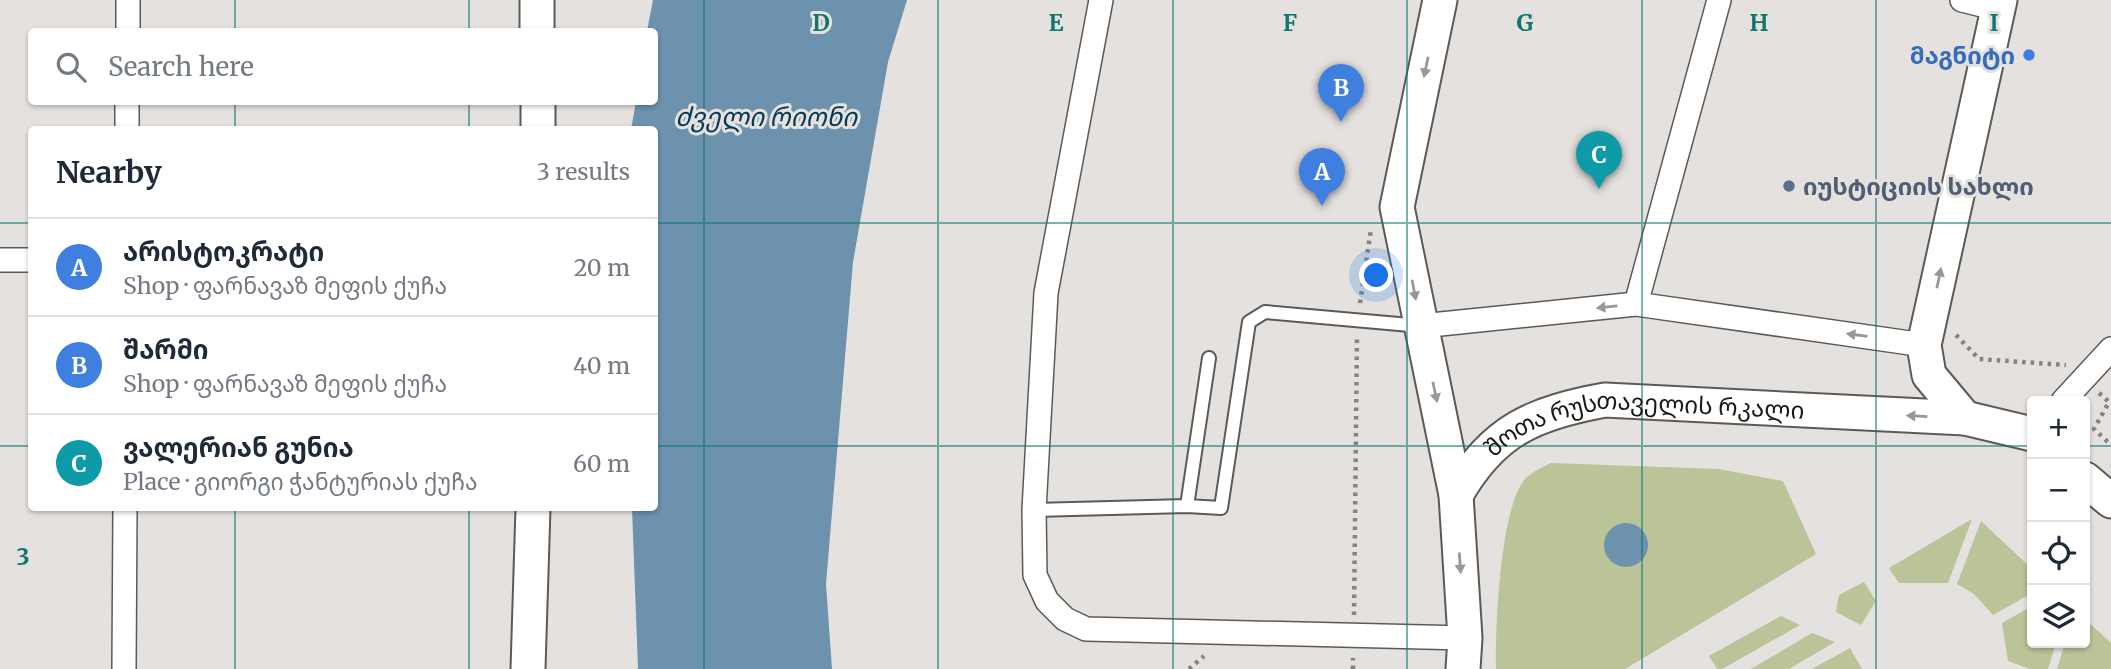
<!DOCTYPE html>
<html lang="en">
<head>
<meta charset="utf-8">
<style>
	:root { --surface:#fff; --page:#f2f2f3; --text:#1f2937; --muted:#747a83; --line:#e0e1e3; --accent:#0b8043 }
	body { margin:0; font-family:Merriweather,"Noto Sans Georgian",serif; background:var(--page); color:var(--text) }
	.controls { position:absolute; right:21px; bottom:21px; display:grid; overflow:hidden; border-radius:7px; box-shadow:0 2px 5px #0004 }
	.controls button { width:63px; height:63px; display:grid; place-items:center; padding:0; border:0; border-bottom:2px solid var(--line); background:var(--surface); color:var(--text); font:35px sans-serif }
	.you { position:absolute; left:1377px; top:276px; width:24px; height:24px; margin:-18px; border:5px solid #fff; border-radius:50%; background:#1a73e8; box-shadow:0 0 0 10px #1a73e833 }
	.badge { display:grid; place-items:center; width:46px; height:46px; border-radius:50%; background:var(--accent); color:#fff; font-size:23px; font-weight:700 }
	.pin { position:absolute; translate:-50% -58px; filter:drop-shadow(0 2px 4px #0008) }
	.pin::after { content:''; position:absolute; top:37px; width:24px; height:21px; background:inherit; clip-path:polygon(0 0,100% 0,50% 100%) }
	.list { margin:0; padding:0; list-style:none }
	h2 { display:flex; justify-content:space-between; align-items:center; height:91px; margin:0; padding:0 28px; font-size:30px }
	h2 small { font-size:23px; font-weight:400; color:var(--muted) }
	.list li { display:grid; grid-template-columns:46px 1fr auto; gap:21px; align-items:center; box-sizing:border-box; height:98px; padding:0 28px; border-top:2px solid var(--line) }
	.list b { display:block; font-size:26px; white-space:nowrap }
	.list p { margin:0; font-size:23px; white-space:nowrap; color:var(--muted) }
	.list em { font-size:23px; font-style:normal; color:var(--muted) }
	.icon { flex:none; width:38px; height:38px; fill:none; stroke:currentColor; stroke-width:2; stroke-linecap:round; stroke-linejoin:round }
	.map { position:relative; flex:none; width:2111px; height:669px; overflow:hidden }
	.search { position:absolute; background:var(--surface); box-shadow:0 2px 5px #0004; left:28px; top:28px; width:630px; height:77px; display:flex; align-items:center; gap:18px; box-sizing:border-box; padding:0 24px; border-radius:7px; color:var(--muted); font-size:26px }
	.panel { position:absolute; background:var(--surface); box-shadow:0 2px 5px #0004; left:28px; top:126px; width:630px; height:385px; border-radius:7px }
	.map>svg:first-child { display:block }
	.green { fill:#bbc398 }
	.water { fill:#6c92ae }
	.lines { fill:none; stroke-linecap:round; stroke-linejoin:round }
	.lane-casing { stroke:#5c5a57; stroke-width:16 }
	.street-casing { stroke:#5c5a57; stroke-width:26 }
	.secondary-casing { stroke:#5c5a57; stroke-width:37 }
	.path { stroke:#858381; stroke-width:4.5; stroke-dasharray:3.5 5; stroke-linecap:butt }
	.lane { stroke:#fff; stroke-width:12 }
	.street { stroke:#fff; stroke-width:23 }
	.secondary { stroke:#fff; stroke-width:33 }
	.oneway { fill:#989897 }
	.grid { fill:none; stroke:#0f766e; stroke-width:2; stroke-opacity:0.55 }
	.shop-dot { fill:#3f7fe0; stroke:#e4e1de; stroke-width:2.5 }
	.service-dot { fill:#5c6f8a; stroke:#e4e1de; stroke-width:2.5 }
	.labels { text-anchor:middle; dominant-baseline:central; stroke-width:6; stroke-linejoin:round; paint-order:stroke }
	.shop-label { font-size:24px; font-weight:bold; fill:#366cbe; stroke:#e4e1de; text-anchor:end }
	.service-label { font-size:24px; font-weight:bold; fill:#4e5e75; stroke:#e4e1de; text-anchor:start }
	.street-label { font-size:24px; fill:#1a1918; stroke:#e4e1de }
	.water-label { font-size:26px; font-style:italic; fill:#053956; stroke:#e4e1de }
	.grid-label { font-size:23px; text-anchor:middle; font-weight:bold; fill:#0f766e; stroke:#e4e1de; stroke-width:6; stroke-linejoin:round; paint-order:stroke }
</style>
</head>
<body>
<div class="map">
<svg width="2111" height="669" viewBox="0 0 2111 669">
	<rect width="100%" height="100%" fill="#e4e1de"/>
	<path class="green" d="M 1551,463 L 1718,469 L 1783,481 L 1816,554 L 1625,669 L 1496,669 C 1495,632 1500,501 1527,477 C 1534,471 1543,467 1551,463 Z
		M 1972,519 L 1948,583 L 1899,583 L 1889,568 Z
		M 1981,521 L 2032,569 L 2032,593 L 1993,615 L 1974,594 L 1957,584 Z
		M 1864,582 L 1876,601 L 1861,625 L 1836,612 L 1839,595 Z
		M 2032,606 L 2032,643 L 2056,643 L 2048,669 L 2030,669 L 2008,661 L 2002,623 Z
		M 1781,616 L 1800,625 L 1722,669 L 1717,669 L 1709,656 Z
		M 2085,619 L 2111,643 L 2111,669 L 2057,669 L 2065,643 L 2085,643 Z
		M 1812,633 L 1835,642 L 1789,669 L 1751,669 Z
		M 1850,648 L 1862,669 L 1812,669 Z"/>
	<path class="water" d="M 653,0 L 907,0 L 888,62 L 853,262 L 826,584 L 832,669 L 638,669 L 632,508 L 654,508 L 654,130 L 631,129 L 636,102 L 654,102 L 654,32 L 647,31 Z
		M1604 545a22 22 0 1 1 44 0a22 22 0 1 1-44 0Z"/>
	<g class="lines">
		<defs>
			<path id="lane" d="M 1187,506 L 1221,508 L 1249,322 L 1265,312 L 1421,326
				M 1034,510 L 1187,506 L 1209,358"/>
			<path id="street" d="M 1101,0 L 1046,293 L 1034,510 L 1035,575 L 1047,601 L 1065,619 L 1086,629 L 1465,638
				M 1962,0 L 1998,9
				M 128,32 L 128,0
				M 127,130 L 127,102
				M 0,260 L 32,260
				M 1636,304 L 1719,0
				M 1421,326 L 1636,304 L 1924,345
				M 2063,401 L 2111,349
				M 124,669 L 125,508"/>
			<g id="secondary">
				<path d="M 537,0 L 537,32"/>
				<path d="M 1440,0 L 1397,207 L 1456,495 L 1465,638 L 1463,669"/>
				<path d="M 538,102 L 538,130"/>
				<path d="M 1965,418 L 1929,375 L 1924,345 L 2000,0"/>
				<path d="M 2085,479 L 2111,501"/>
				<path id="s1" d="M 1456,495 C 1493,430 1534,413 1605,400 L 1965,418 L 2032,434"/>
				<path d="M 528,669 L 533,508"/>
			</g>
		</defs>
		<use href="#lane" class="lane-casing"/>
		<use href="#street" class="street-casing"/>
		<use href="#secondary" class="secondary-casing"/>
		<path class="path" d="M 1360,303 L 1371,229
			M 1956,335 L 1979,359 L 2066,365
			M 2099,393 L 2109,402 L 2094,429 L 2111,445
			M 1354,615 L 1357,336
			M 1189,669 L 1204,656
			M 1353,669 L 1353,658"/>
		<use href="#lane" class="lane"/>
		<use href="#street" class="street"/>
		<use href="#secondary" class="secondary"/>
	</g>
	<defs><path id="oneway-solid" d="M-6-.8H1V-3.2L6.5 0L1 3.2V.8H-6Z" transform="scale(1.75)"/></defs>
	<g class="oneway">
		<use href="#oneway-solid" transform="translate(1426 67) rotate(102)"/>
		<use href="#oneway-solid" transform="translate(1939 278) rotate(-78)"/>
		<use href="#oneway-solid" transform="translate(1414 290) rotate(79)"/>
		<use href="#oneway-solid" transform="translate(1607 307) rotate(174)"/>
		<use href="#oneway-solid" transform="translate(1857 335) rotate(-172)"/>
		<use href="#oneway-solid" transform="translate(1435 392) rotate(78)"/>
		<use href="#oneway-solid" transform="translate(1917 416) rotate(-177)"/>
		<use href="#oneway-solid" transform="translate(1460 563) rotate(86)"/>
	</g>
	<path class="grid" d="M 235,0 L 235,32M 469,0 L 469,32M 704,0 L 704,669M 938,0 L 938,669M 1173,0 L 1173,669M 1407,0 L 1407,669M 1642,0 L 1642,669M 1876,0 L 1876,669M 235,102 L 235,130M 469,102 L 469,130M 0,223 L 32,223M 654,223 L 2111,223M 0,446 L 32,446M 654,446 L 2032,446M 2085,446 L 2111,446M 235,508 L 235,669M 469,508 L 469,669"/>
	<circle class="shop-dot" cx="2029" cy="55" r="7"/>
	<circle class="service-dot" cx="1789" cy="186" r="7"/>
	<g class="labels">
		<g class="shop-label">
			<text x="2015" y="55">მაგნიტი</text>
		</g>
		<g class="service-label">
			<text x="1803" y="186">იუსტიციის სახლი</text>
		</g>
		<g class="street-label">
			<text stroke="none"><textPath href="#s1" startOffset="219">შოთა რუსთაველის რკალი</textPath></text>
		</g>
		<g class="water-label">
			<text x="766" y="116">ძველი რიონი</text>
		</g>
	</g>
	<g class="grid-label">
		<text x="821" y="31">D</text>
		<text x="1056" y="31">E</text>
		<text x="1290" y="31">F</text>
		<text x="1525" y="31">G</text>
		<text x="1759" y="31">H</text>
		<text x="1994" y="31">I</text>
		<text x="23" y="565">3</text>
	</g>
</svg>
<div class="controls">
<button>+</button>
<button>−</button>
<button><svg class="icon" aria-label="locate" viewBox="0 0 24 24"><circle cx="12" cy="12" r="6"/><path d="M12 2v4M12 18v4M2 12h4M18 12h4"/></svg></button>
<button><svg class="icon" aria-label="layers" viewBox="0 0 24 24"><path d="M12 4l9 5-9 5-9-5zM3 14l9 5 9-5"/></svg></button>
</div>
<div class="you"></div>
<div class="pin badge" style="left:1322px;top:206px;background:#3f7fe0">A</div>
<div class="pin badge" style="left:1341px;top:122px;background:#3f7fe0">B</div>
<div class="pin badge" style="left:1599px;top:189px;background:#0f9aa8">C</div>
<div class="search"><svg class="icon" aria-label="search" viewBox="0 0 24 24"><circle cx="10" cy="10" r="6"/><path d="M15 15l6 6"/></svg>Search here</div>
<section class="panel">
<h2>Nearby<small>3 results</small></h2>
<ul class="list">
<li><span class="badge" style="background:#3f7fe0">A</span><div><b>არისტოკრატი</b><p>Shop · ფარნავაზ მეფის ქუჩა</p></div><em>20 m</em></li>
<li><span class="badge" style="background:#3f7fe0">B</span><div><b>შარმი</b><p>Shop · ფარნავაზ მეფის ქუჩა</p></div><em>40 m</em></li>
<li><span class="badge" style="background:#0f9aa8">C</span><div><b>ვალერიან გუნია</b><p>Place · გიორგი ჭანტურიას ქუჩა</p></div><em>60 m</em></li>
</ul>
</section>
</div>
</body>
</html>
